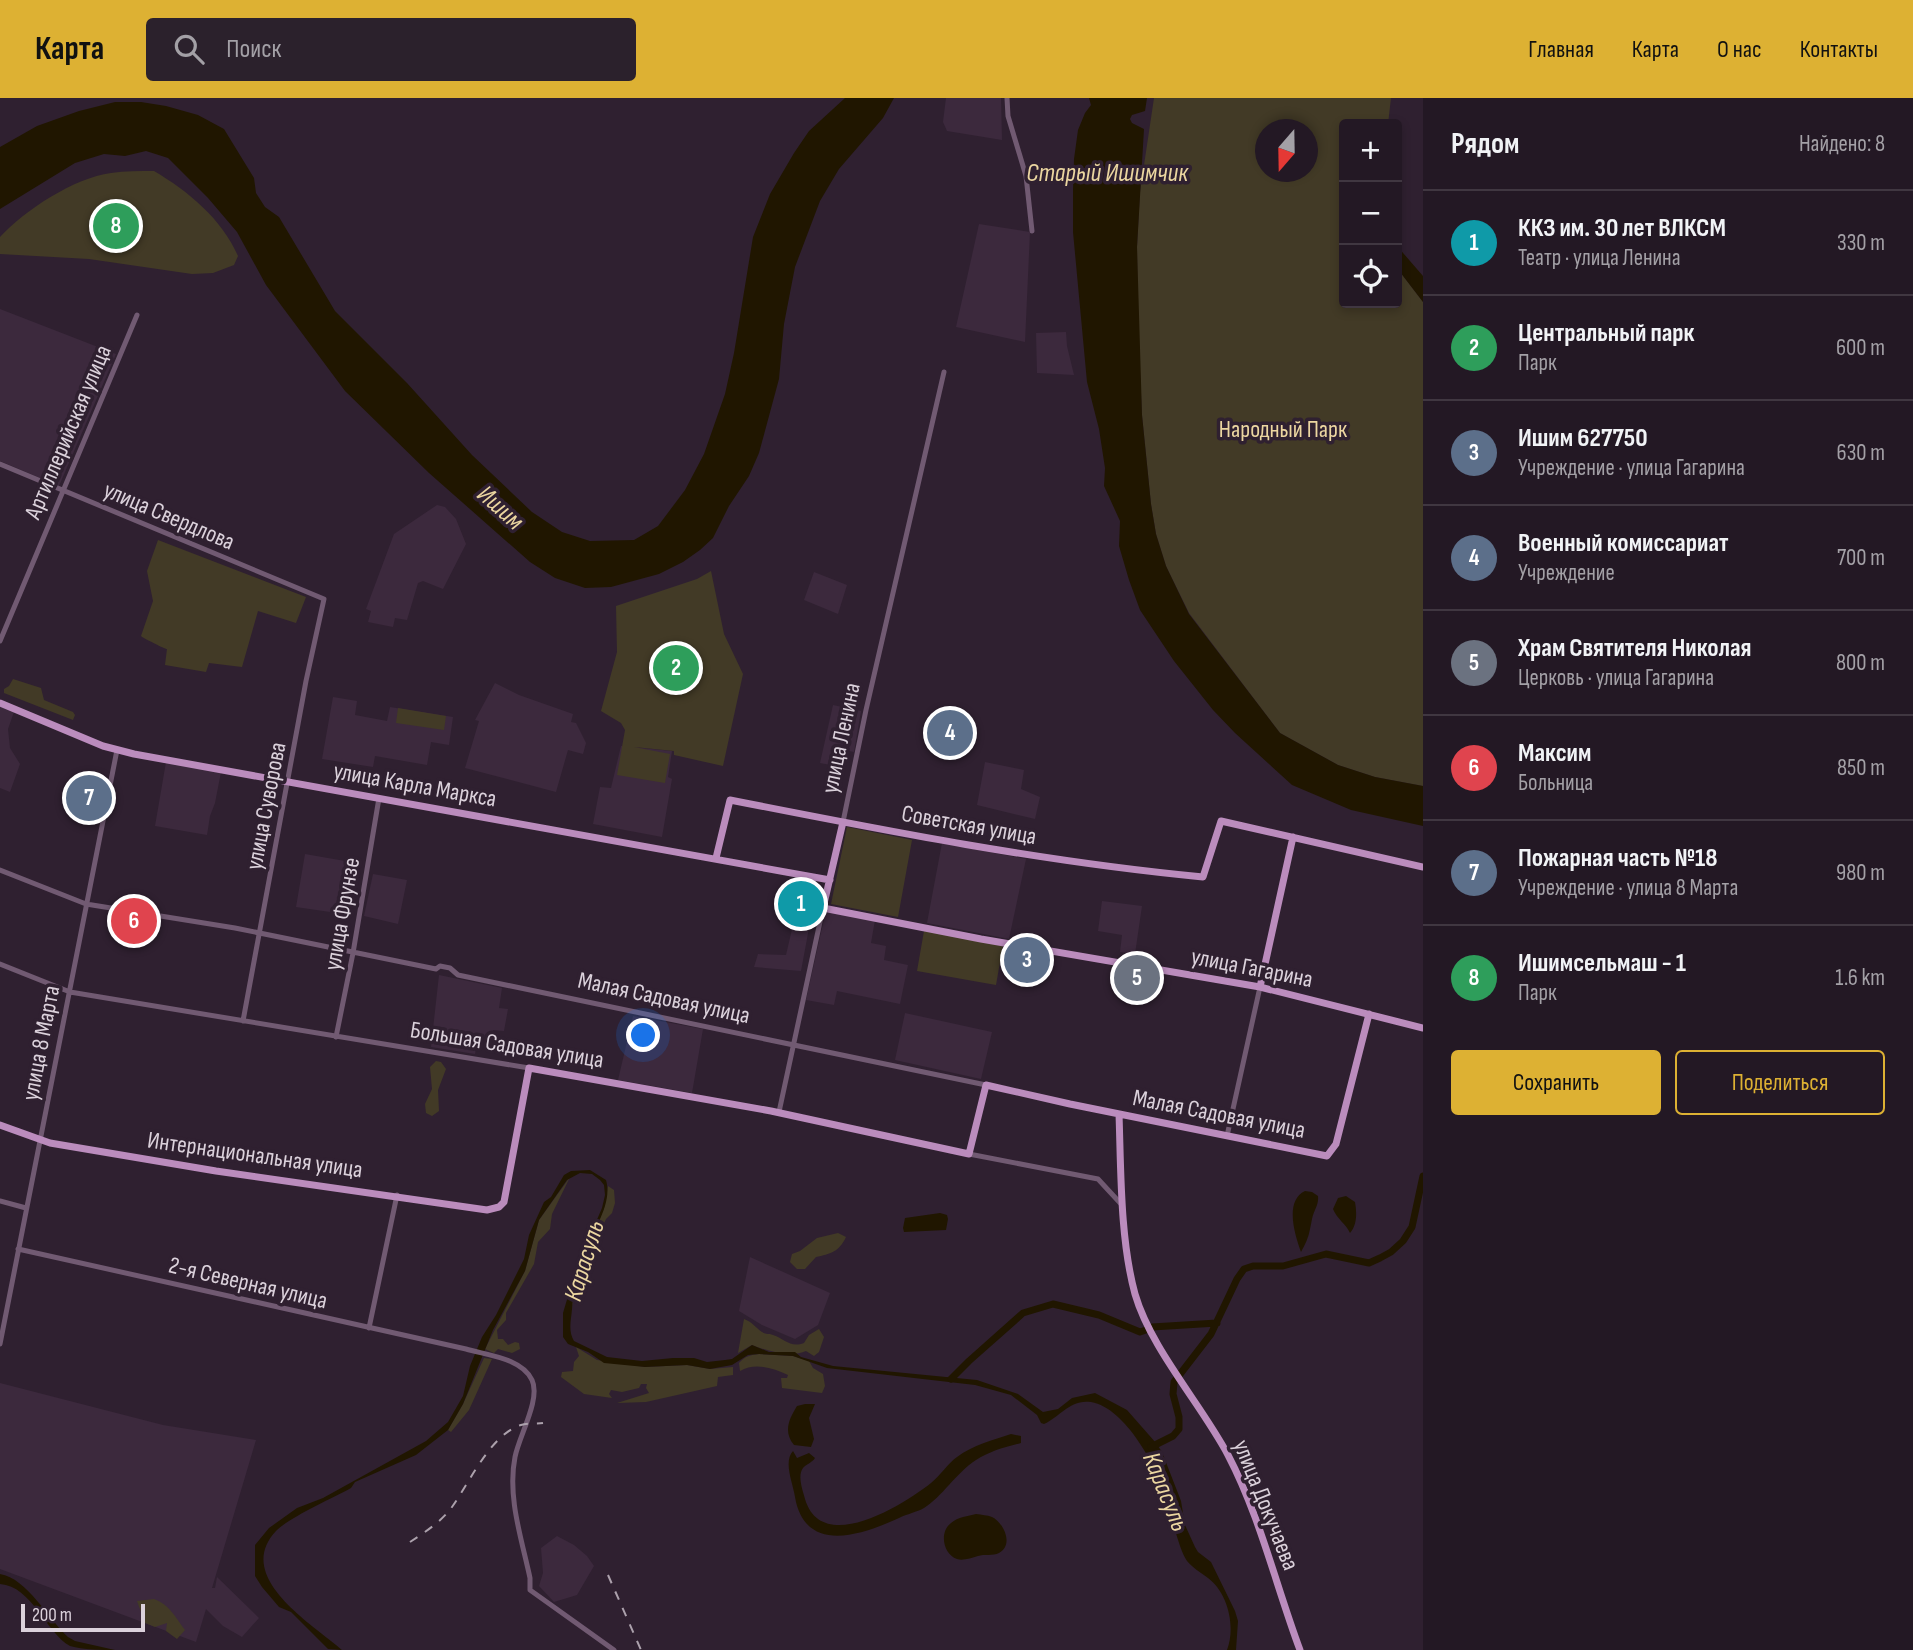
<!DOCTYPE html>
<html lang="ru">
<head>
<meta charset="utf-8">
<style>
	:root { --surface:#231824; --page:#2b212c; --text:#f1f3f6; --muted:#a3a0a6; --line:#403741; --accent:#ddb133 }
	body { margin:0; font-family:"Sofia Sans Condensed",sans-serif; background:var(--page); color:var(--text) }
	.controls { position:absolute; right:21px; top:21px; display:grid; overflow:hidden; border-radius:7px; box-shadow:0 4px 10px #0003 }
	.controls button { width:63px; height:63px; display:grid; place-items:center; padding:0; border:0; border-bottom:2px solid var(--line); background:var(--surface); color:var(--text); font:35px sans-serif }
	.compass { position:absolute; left:1255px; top:21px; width:63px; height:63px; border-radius:50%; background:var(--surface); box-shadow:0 4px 10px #0003; rotate:200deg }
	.scale { position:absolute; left:21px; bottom:18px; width:124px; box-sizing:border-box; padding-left:7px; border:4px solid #dbd1db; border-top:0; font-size:19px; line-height:24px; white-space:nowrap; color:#dbd1db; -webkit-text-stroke:5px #2f2030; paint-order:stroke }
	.you { position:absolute; left:644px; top:938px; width:24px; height:24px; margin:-18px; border:5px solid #fff; border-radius:50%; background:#1a73e8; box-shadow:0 0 0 10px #1a73e833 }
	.badge { display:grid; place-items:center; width:46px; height:46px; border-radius:50%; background:var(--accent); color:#fff; font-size:23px; font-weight:700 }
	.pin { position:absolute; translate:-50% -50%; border:4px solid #fff; box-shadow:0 2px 7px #0006 }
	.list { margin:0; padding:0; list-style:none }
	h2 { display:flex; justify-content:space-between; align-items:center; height:91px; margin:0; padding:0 28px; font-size:30px }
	h2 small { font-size:23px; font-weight:400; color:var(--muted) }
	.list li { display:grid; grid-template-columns:46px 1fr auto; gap:21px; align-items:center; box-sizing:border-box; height:105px; padding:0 28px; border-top:2px solid var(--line) }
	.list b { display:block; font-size:26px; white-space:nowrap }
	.list p { margin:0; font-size:23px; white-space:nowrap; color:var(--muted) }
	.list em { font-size:23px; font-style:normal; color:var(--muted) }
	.actions { display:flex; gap:14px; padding:21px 28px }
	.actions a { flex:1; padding:16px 0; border:2px solid var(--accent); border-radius:7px; text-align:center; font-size:24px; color:var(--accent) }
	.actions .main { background:var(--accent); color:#111 }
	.icon { flex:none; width:38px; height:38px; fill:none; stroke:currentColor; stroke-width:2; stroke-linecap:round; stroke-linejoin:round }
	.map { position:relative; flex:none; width:1423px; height:1552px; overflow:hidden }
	header { display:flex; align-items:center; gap:42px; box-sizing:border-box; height:98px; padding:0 35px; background:var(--accent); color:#111 }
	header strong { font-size:33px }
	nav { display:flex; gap:38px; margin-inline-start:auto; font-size:24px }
	.search { width:490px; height:63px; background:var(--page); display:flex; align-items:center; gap:18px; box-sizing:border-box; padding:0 24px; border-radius:7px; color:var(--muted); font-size:26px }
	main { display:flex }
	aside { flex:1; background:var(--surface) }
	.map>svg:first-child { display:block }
	.built { fill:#3c293d }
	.green { fill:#423a26; fill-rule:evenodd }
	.water { fill:#201600 }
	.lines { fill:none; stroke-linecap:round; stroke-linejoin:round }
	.river { stroke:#201600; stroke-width:7 }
	.minor { stroke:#715a72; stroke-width:5 }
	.major { stroke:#bb8cbd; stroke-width:7 }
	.rail { stroke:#aca1ac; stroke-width:2; stroke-dasharray:9 9; stroke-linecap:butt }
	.labels { text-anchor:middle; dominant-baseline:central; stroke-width:7; stroke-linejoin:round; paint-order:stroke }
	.park-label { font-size:24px; fill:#ecd6a1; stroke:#2f2030 }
	.street-label { font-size:24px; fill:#dbd1db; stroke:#2f2030 }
	.water-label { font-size:26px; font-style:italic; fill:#ebd6a0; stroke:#2f2030 }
</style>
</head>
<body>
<header>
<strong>Карта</strong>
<div class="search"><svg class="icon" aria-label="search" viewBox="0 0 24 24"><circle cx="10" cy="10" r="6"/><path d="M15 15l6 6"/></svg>Поиск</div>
<nav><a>Главная</a><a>Карта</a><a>О нас</a><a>Контакты</a></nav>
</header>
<main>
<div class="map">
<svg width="1423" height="1552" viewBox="0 0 1423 1552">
	<rect width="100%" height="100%" fill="#2f2030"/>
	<path class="built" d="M 946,0 L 1001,0 L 1002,42 L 947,33 L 943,24 Z
		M 979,126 L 1030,134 L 1025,244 L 956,229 Z
		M 0,211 L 116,256 L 59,388 L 0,363 Z
		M 1066,234 L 1067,248 L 1074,277 L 1037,275 L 1036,235 Z
		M 437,407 L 445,409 L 456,421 L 466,446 L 443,491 L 423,483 L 418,485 L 407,522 L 395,520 L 393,529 L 368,524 L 371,513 L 366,511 L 394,436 Z
		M 814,474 L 847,487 L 838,516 L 804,502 Z
		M 495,585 L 519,597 L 573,616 L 571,624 L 576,625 L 586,645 L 583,656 L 568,652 L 556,694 L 465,670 L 479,623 L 475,622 Z
		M 333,599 L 357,603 L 355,617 L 387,623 L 390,609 L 453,619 L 449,647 L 431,644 L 427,667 L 375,658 L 373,669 L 322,661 Z
		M 833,607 L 861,613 L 854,654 L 840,651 L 836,668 L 820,665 Z
		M 0,608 L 14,614 L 8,631 L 10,650 L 20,666 L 10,694 L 0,690 Z
		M 621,648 L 672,653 L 668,679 L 672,681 L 662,739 L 593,726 L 600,689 L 611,690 Z
		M 166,664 L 221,674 L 215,705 L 210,718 L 207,737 L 155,728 Z
		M 985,664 L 1024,672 L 1021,691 L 1040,699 L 1035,721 L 977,707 Z
		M 942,745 L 1026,761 L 1009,841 L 927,825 Z
		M 305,756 L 345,763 L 337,815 L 296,809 Z
		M 373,776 L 407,782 L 398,826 L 364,818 Z
		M 1102,803 L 1142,808 L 1135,856 L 1120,854 L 1122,837 L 1098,833 Z
		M 826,812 L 875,822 L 871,845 L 886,848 L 884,862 L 908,867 L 900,906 L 837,893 L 834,907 L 806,902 Z
		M 793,827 L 809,830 L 801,873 L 754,869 L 758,856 L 786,857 Z
		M 439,877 L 502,890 L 499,910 L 508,911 L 504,933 L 493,932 L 492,940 L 478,938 L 475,956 L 431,949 Z
		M 905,915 L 992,934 L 981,981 L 895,962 Z
		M 633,918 L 703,931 L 692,995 L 618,982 Z
		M 750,1159 L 830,1195 L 818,1227 L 795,1241 L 762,1227 L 739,1213 Z
		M 0,1285 L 163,1327 L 256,1342 L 212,1490 L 215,1490 L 217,1479 L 259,1520 L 242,1539 L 223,1528 L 206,1511 L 196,1544 L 0,1471 Z
		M 557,1438 L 574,1447 L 587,1458 L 594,1468 L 577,1497 L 554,1504 L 539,1488 L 543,1475 L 541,1450 Z"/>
	<path class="green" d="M 1154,0 L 1391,0 L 1388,26 L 1344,26 L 1344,205 L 1397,205 L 1397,170 L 1423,204 L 1423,688 L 1375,679 L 1338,667 L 1280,635 L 1189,515 L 1166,468 L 1156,436 L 1151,406 L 1142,317 L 1138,231 L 1137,149 L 1140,94 ZM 1266,32 L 1308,32 L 1308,74 L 1266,74 Z
		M 154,73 C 188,93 222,121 238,158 L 234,167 L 213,175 L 192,176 L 89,161 L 0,156 L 0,139 C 25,112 74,80 111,75 C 125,73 140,73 154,73 Z
		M 158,442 L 306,499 L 296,525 L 258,513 L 242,569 L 209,565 L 206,574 L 165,567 L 167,551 C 165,551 143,540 141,538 L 153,503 L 147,473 Z
		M 711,473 L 724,536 L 743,576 L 723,668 L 674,657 L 674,653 L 634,649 L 670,656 L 665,685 L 617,677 L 625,632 L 621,625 L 601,613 L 617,554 L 616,508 L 697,481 Z
		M 13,581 L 41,590 L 44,602 L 73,614 L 75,617 L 73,622 L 4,595 L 4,591 L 9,588 Z
		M 398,610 L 446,618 L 444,632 L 396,625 Z
		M 847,729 L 912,742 L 898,819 L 831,806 Z
		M 924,833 L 1003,847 L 996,887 L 917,873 Z
		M 436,963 L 441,964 L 446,971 L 438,992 L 439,1013 L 432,1018 L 426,1015 L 425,1006 L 432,991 L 430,969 Z
		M 570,1079 L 552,1116 L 550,1131 L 538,1144 L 534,1166 L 506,1215 L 506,1222 L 497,1232 L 498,1241 L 503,1241 L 508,1247 L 515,1244 L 519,1245 L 520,1251 L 512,1255 L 498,1251 L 494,1255 L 485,1251 L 525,1173 L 539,1122 Z
		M 608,1088 L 614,1092 L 615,1105 L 612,1115 L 606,1121 L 593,1150 L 572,1208 L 578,1173 L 604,1110 Z
		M 838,1135 L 846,1139 C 839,1154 830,1156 816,1159 L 805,1171 L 797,1171 L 790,1164 L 792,1156 L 800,1153 L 817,1140 Z
		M 744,1221 C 752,1224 755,1229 762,1234 C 767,1237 768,1235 773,1237 C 785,1241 790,1250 804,1245 L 809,1237 L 819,1231 L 824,1239 L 819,1254 L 814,1258 L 806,1253 C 791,1260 767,1253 752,1247 L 738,1255 Z
		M 576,1249 L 597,1262 L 645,1269 L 687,1267 L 710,1271 L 733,1269 L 733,1277 L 718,1279 L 717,1288 L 646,1304 L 617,1305 L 649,1295 L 646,1290 L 647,1286 L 641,1286 L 639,1290 L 622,1294 L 611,1292 L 609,1296 L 612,1300 L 584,1296 L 561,1279 L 562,1274 L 573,1273 L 574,1264 L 579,1258 Z
		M 759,1256 L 793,1258 L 809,1263 L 813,1270 L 823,1276 L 825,1288 L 822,1295 L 782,1290 L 781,1280 L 787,1280 L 788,1277 C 773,1270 755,1264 740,1273 L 739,1265 C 745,1258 751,1257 759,1256 Z
		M 484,1260 L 492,1261 L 469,1312 L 451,1334 L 448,1332 L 463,1306 Z
		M 154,1501 C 170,1507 175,1519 185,1532 L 177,1541 L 166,1533 L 167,1525 L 155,1529 L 145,1525 L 137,1503 Z"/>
	<path class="water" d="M 845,0 L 894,0 L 883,20 L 839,71 L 820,103 L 795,169 L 784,226 L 779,281 L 759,355 L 749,378 L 729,408 L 713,440 L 700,452 L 683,464 L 659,476 L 611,489 L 585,490 L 555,480 L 530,464 L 429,375 L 345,293 L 266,187 L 237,134 L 208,100 L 168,60 L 146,53 L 125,58 L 104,56 L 75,65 L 0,111 L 0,49 L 37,28 L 79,13 L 115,4 L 141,4 L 166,8 L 198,17 L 224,31 L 254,80 L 256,95 L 265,109 L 279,119 L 335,213 L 407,285 L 472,357 L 532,414 L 562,434 L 590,443 L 634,442 L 658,428 L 685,392 L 704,356 L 725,296 L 734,255 L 753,139 L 770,96 L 794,55 L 809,33 Z
		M 1089,0 L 1147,0 L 1145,13 L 1132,17 L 1130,21 L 1132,25 L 1144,31 L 1137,149 L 1142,317 L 1151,406 L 1156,436 L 1166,468 L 1189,516 L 1280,635 L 1338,667 L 1375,679 L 1423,688 L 1423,728 L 1351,712 L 1292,687 L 1235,635 L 1213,612 L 1174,563 L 1140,512 L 1129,482 L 1119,448 L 1120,423 L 1104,388 L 1105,370 L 1099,331 L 1087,284 L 1073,134 L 1073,92 L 1074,61 L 1078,32 L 1085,15 L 1091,7 Z
		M 1397,148 L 1423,178 L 1423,204 L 1397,170 Z
		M 590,1072 L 606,1082 C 613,1106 593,1132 585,1153 C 577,1172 573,1192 572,1211 C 571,1223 568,1233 574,1243 L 607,1259 L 642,1263 L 673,1260 L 694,1260 L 707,1264 L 725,1262 L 732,1261 L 752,1247 L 769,1254 L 795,1254 L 801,1259 L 833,1268 L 977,1282 L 1018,1296 L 1043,1314 L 1058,1311 L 1072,1300 L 1095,1295 L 1127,1312 L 1156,1345 L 1162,1354 L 1181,1403 L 1185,1427 L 1195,1449 L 1198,1454 L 1211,1464 L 1235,1513 L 1238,1523 L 1236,1552 L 1227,1552 C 1236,1529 1228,1495 1208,1480 C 1201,1475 1192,1469 1187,1463 C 1179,1452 1171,1416 1167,1402 C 1158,1371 1126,1310 1091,1304 C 1070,1301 1061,1318 1044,1326 L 1041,1325 L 1037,1317 L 1011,1297 L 975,1287 L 827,1270 L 793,1258 L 759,1256 L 748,1257 L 732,1267 L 710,1271 L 687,1267 L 645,1269 L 604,1265 L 588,1254 L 568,1246 L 563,1239 L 563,1215 L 577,1168 L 602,1110 L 605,1097 L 604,1087 L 600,1082 L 592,1076 L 580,1075 L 567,1082 L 539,1122 L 525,1173 L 493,1232 L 463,1306 L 448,1332 L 416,1357 L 355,1384 L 351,1390 C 331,1401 290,1419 276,1433 C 233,1479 312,1526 342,1552 L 328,1551 L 291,1514 L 279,1509 L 262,1489 L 255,1478 L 255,1447 L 269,1430 L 297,1410 L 323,1400 L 426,1343 L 448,1324 L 463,1298 L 470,1268 L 482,1239 L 496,1217 L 524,1161 L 529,1137 L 544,1104 L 551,1099 L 564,1077 L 571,1073 Z
		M 1305,1093 L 1312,1094 L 1318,1098 C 1319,1107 1314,1112 1312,1121 C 1309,1136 1309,1140 1301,1154 C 1295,1137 1284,1103 1305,1093 Z
		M 1346,1098 L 1355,1104 C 1357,1115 1357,1127 1350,1135 C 1346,1126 1337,1121 1333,1111 L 1338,1100 Z
		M 940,1115 L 947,1117 L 948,1121 L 946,1132 L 904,1134 L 903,1130 L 905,1120 Z
		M 805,1306 L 815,1306 L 809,1320 L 814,1341 L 811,1349 L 794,1347 C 783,1334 789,1321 797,1308 Z
		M 1011,1336 L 1021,1338 L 1021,1345 C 1005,1349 990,1353 976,1362 C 956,1375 942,1399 924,1410 C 917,1414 907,1416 899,1420 C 862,1437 805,1457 795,1399 C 793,1385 783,1364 793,1353 L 797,1360 L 809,1355 L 815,1360 C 812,1365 806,1366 803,1370 C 797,1378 803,1393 805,1401 C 822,1458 903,1407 931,1385 C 941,1377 947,1366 957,1359 C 973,1347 993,1342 1011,1336 Z
		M 976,1416 C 982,1417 987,1417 992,1419 C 1004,1425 1014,1447 999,1455 C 993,1458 984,1456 978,1458 C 971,1460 963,1463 957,1461 C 943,1456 939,1434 951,1425 C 958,1419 968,1418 976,1416 Z
		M 0,1476 C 27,1480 49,1522 68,1539 L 75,1543 L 115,1552 C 102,1552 83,1552 70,1548 C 46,1535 32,1488 0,1486 Z"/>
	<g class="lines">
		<path class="river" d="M 1152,1229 L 1217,1225
			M 951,1281 L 969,1263 L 1023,1215 L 1053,1206 L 1099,1217 L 1140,1234 L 1146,1232
			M 1151,1349 L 1173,1338 L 1179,1331 L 1179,1319 L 1173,1296 L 1174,1284 L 1211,1236 L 1237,1181 L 1244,1171 L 1253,1168 L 1283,1168 L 1326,1156 L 1369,1165 L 1380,1160 L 1391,1154 L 1403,1143 L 1412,1129 L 1423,1078"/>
		<path class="minor" d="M 1007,0 L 1008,18 L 1026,78 L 1032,133
			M 0,366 L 324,501 L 306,583 L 243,923
			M 0,543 L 137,217
			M 843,724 L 866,612 L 944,274
			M 0,772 L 86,806 L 235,830 L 436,871 L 440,868 L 450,870 L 458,877 L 986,987
			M 0,866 L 70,894 L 529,970
			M 336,939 L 353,855 L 379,700
			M 779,1014 L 823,810
			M 1227,1038 L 1260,889
			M 969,1056 L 1098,1081 L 1122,1107
			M 0,1103 L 26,1110
			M 18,1151 L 466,1251 C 486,1257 522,1260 532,1282 C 541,1301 519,1338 515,1359 C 507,1399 522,1442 530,1480 L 530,1492 L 614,1552
			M 369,1230 L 397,1097
			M 0,1246 L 117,652"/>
		<path class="major" d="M 0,605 L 103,648 L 134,656 L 830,782
			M 843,724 L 823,810 L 981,841 L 1260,889 L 1423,930
			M 716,760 L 730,702 C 887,733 1044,764 1203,779 L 1221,723 L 1423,769
			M 1260,889 L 1293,739
			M 1119,1016 C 1121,1072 1120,1141 1135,1196 C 1151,1251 1201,1306 1228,1357 C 1260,1418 1276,1488 1300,1552
			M 0,1027 L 50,1045 L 216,1073 L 487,1112 L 499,1109 L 504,1104 L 529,970 L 771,1013 L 969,1056 L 986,987 L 1070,1006 L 1327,1058 L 1336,1046 L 1369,916"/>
		<path class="rail" d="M 410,1444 C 425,1434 441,1424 452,1409 C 470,1384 490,1337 521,1327 C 528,1325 537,1326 543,1325
			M 608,1477 L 641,1552"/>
	</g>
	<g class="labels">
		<g class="park-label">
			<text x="1283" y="331">Народный Парк</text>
		</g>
		<g class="street-label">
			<text transform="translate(68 334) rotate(-67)">Артиллерийская улица</text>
			<text transform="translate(169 418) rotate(23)">улица Свердлова</text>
			<text transform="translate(841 640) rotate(-78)">улица Ленина</text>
			<text transform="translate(415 687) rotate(10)">улица Карла Маркса</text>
			<text transform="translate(266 708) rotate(-79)">улица Суворова</text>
			<text transform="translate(969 727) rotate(10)">Советская улица</text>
			<text transform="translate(342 816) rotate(-80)">улица Фрунзе</text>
			<text transform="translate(1252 870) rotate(11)">улица Гагарина</text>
			<text transform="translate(664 900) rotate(12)">Малая Садовая улица</text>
			<text transform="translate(41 945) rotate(-79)">улица 8 Марта</text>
			<text transform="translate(507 947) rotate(9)">Большая Садовая улица</text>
			<text transform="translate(1219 1016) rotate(11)">Малая Садовая улица</text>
			<text transform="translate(255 1057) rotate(8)">Интернациональная улица</text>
			<text transform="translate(248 1185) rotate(13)">2-я Северная улица</text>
			<text transform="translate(1266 1407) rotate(68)">улица Докучаева</text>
		</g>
		<g class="water-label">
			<text x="1107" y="75">Старый Ишимчик</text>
			<text transform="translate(500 410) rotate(42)">Ишим</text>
			<text transform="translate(585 1163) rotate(-73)">Карасуль</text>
			<text transform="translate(1165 1394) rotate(68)">Карасуль</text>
		</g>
	</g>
</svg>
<div class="controls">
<button>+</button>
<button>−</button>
<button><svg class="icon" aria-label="locate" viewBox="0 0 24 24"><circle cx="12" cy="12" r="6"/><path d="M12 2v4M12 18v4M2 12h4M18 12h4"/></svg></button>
</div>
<svg class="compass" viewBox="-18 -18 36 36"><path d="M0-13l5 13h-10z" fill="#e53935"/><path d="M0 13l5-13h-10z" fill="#a3a0a6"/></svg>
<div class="scale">200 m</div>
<div class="you"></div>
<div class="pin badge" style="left:801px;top:806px;background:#0f9aa8">1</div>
<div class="pin badge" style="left:676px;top:570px;background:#2e9e5b">2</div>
<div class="pin badge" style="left:1027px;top:862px;background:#5c6f8a">3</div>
<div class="pin badge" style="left:950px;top:635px;background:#5c6f8a">4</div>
<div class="pin badge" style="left:1137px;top:880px;background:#6b7280">5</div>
<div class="pin badge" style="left:134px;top:823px;background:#e0444e">6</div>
<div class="pin badge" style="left:89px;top:700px;background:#5c6f8a">7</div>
<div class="pin badge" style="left:116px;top:128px;background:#2e9e5b">8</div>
</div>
<aside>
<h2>Рядом<small>Найдено: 8</small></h2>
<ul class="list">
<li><span class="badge" style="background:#0f9aa8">1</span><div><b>ККЗ им. 30 лет ВЛКСМ</b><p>Театр · улица Ленина</p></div><em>330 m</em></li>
<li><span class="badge" style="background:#2e9e5b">2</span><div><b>Центральный парк</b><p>Парк</p></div><em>600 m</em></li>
<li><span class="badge" style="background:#5c6f8a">3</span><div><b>Ишим 627750</b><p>Учреждение · улица Гагарина</p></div><em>630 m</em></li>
<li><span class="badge" style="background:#5c6f8a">4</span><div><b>Военный комиссариат</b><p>Учреждение</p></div><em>700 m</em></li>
<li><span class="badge" style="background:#6b7280">5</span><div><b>Храм Святителя Николая</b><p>Церковь · улица Гагарина</p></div><em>800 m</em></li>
<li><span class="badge" style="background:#e0444e">6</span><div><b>Максим</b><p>Больница</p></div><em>850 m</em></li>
<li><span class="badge" style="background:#5c6f8a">7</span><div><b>Пожарная часть №18</b><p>Учреждение · улица 8 Марта</p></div><em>980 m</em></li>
<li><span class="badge" style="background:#2e9e5b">8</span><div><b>Ишимсельмаш - 1</b><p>Парк</p></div><em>1.6 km</em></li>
</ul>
<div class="actions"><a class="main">Сохранить</a><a>Поделиться</a></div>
</aside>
</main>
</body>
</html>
